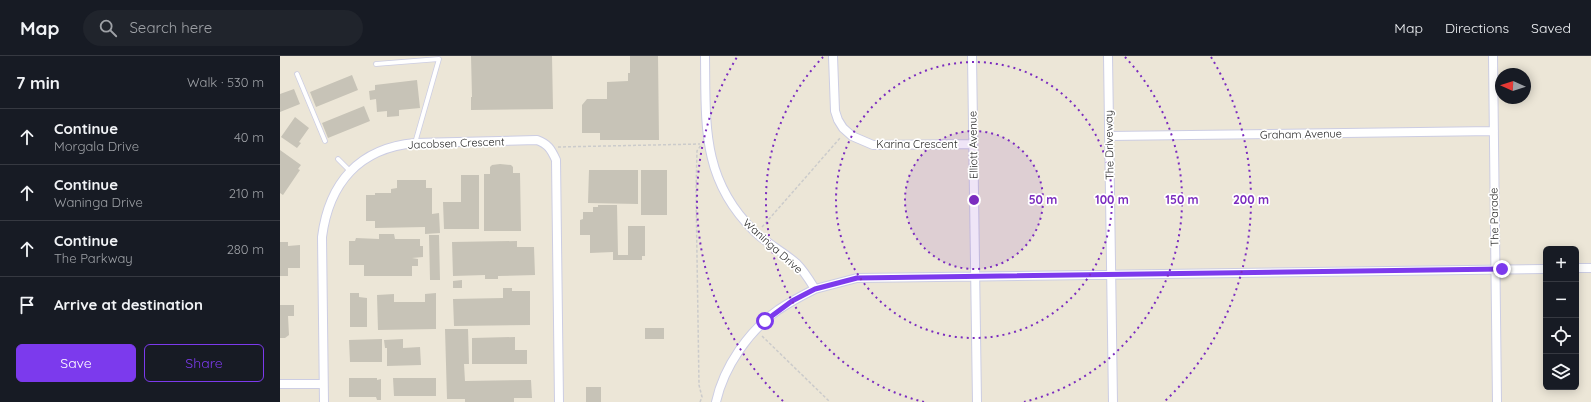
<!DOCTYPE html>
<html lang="en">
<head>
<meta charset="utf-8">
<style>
	:root { --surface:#171b24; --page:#20242c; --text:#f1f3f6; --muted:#9ea1a6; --line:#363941; --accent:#7c3aed }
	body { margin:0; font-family:Quicksand,sans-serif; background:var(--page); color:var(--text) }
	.controls { position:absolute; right:12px; bottom:12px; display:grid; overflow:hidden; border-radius:6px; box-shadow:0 2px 10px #0003 }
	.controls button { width:36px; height:36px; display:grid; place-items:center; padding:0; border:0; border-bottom:1px solid var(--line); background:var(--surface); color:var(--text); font:20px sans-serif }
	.compass { position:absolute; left:1215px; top:12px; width:36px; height:36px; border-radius:50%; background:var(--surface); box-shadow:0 2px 10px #0003; rotate:273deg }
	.stop { position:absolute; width:12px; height:12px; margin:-9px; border:3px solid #7c3aed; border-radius:50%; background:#fff }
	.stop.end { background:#7c3aed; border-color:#fff; box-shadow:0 1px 4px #0008 }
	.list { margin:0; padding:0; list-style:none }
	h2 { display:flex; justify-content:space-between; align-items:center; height:52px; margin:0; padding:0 16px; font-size:17px }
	h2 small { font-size:13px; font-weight:400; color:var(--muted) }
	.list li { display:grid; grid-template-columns:26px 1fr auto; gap:12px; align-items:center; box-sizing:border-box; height:56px; padding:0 16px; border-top:1px solid var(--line) }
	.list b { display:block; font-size:15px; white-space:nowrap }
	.list p { margin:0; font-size:13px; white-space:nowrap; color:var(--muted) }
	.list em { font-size:13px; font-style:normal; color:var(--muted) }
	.actions { display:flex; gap:8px; padding:12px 16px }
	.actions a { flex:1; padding:9px 0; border:1px solid var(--accent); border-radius:6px; text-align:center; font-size:14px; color:var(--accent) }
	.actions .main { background:var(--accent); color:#fff }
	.icon { flex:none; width:22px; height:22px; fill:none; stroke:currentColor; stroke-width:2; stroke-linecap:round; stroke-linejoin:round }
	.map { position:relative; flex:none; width:1311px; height:346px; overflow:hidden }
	header { display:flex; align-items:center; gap:24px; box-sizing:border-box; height:56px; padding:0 20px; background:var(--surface); border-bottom:1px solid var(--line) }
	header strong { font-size:19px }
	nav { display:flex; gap:22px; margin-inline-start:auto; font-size:14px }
	.search { width:280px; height:36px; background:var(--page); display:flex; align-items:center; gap:10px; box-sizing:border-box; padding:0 14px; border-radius:22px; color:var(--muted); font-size:15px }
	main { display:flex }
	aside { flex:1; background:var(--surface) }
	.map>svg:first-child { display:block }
	.building { fill:#c7c3b7 }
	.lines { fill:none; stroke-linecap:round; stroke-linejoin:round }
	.lane-casing { stroke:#cccde3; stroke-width:5.5 }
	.street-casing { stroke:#cccde3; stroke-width:10 }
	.path { stroke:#cbcbcb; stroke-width:1.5; stroke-dasharray:3 2; stroke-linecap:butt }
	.lane { stroke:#fff; stroke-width:4 }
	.street { stroke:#fff; stroke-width:8 }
	.route { stroke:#7c3aed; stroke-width:5 }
	.ring { fill:none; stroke:#7b2cbf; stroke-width:2; stroke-dasharray:2 4 }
	.labels { text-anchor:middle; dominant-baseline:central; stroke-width:3.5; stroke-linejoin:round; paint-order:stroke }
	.street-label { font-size:11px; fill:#282828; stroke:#fff }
	.centre { fill:#7b2cbf; stroke:#fff; stroke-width:2 }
	.ring-label { font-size:12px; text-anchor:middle; font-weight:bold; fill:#7b2cbf; stroke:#fff; stroke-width:3.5; stroke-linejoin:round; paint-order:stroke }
</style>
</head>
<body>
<header>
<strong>Map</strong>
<div class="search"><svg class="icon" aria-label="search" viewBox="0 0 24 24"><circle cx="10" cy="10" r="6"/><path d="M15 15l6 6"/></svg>Search here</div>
<nav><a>Map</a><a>Directions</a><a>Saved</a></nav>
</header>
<main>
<aside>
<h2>7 min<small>Walk · 530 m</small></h2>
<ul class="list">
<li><svg class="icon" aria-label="ahead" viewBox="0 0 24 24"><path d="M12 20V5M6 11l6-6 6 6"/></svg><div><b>Continue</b><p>Morgala Drive</p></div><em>40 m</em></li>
<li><svg class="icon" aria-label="ahead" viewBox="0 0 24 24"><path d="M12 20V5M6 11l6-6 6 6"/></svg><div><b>Continue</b><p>Waninga Drive</p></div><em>210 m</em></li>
<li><svg class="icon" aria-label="ahead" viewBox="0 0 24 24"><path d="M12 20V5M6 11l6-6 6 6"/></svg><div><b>Continue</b><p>The Parkway</p></div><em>280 m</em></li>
<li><svg class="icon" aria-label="arrive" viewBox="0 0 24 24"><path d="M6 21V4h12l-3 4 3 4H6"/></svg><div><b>Arrive at destination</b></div></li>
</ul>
<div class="actions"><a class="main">Save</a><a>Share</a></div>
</aside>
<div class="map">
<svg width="1311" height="346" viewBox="0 0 1311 346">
	<rect width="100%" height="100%" fill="#ece6d7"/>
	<path class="building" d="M 191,0 L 272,0 L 273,53 L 191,54 L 191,41 L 192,41 Z
		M 350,0 L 378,0 L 379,84 L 320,84 L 320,77 L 302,77 L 302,49 L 307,43 L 327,43 L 327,26 L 348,25 L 348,17 L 350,17 Z
		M 72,19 L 78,34 L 36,51 L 30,36 Z
		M 137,24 L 140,52 L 119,54 L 119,60 L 107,61 L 107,55 L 97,56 L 96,43 L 90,44 L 89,35 L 95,34 L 95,29 Z
		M 14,33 L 20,48 L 0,56 L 0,38 Z
		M 84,50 L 90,65 L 48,82 L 42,67 Z
		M 15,61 L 29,72 L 19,86 L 21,87 L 17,92 L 1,81 Z
		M 0,94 L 21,109 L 18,113 L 20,114 L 3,139 L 0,137 Z
		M 220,108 L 231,109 L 233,111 L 233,117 L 240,117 L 241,175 L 204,175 L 204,118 L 210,118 L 210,111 L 212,109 Z
		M 309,114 L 358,114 L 358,148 L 308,147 Z
		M 361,114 L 387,114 L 387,159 L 361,159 Z
		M 181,119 L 199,119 L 199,173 L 164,173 L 163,146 L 181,146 Z
		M 117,124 L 146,124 L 146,132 L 152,132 L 152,158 L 159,157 L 160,177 L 145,178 L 145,171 L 95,172 L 95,165 L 86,165 L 86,139 L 95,139 L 95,137 L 111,137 L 111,133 L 117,132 Z
		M 318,149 L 337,149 L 338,199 L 348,199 L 348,170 L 365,170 L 365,200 L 362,200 L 362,204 L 333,204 L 333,196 L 310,197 L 310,179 L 300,179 L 300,164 L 303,163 L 303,156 L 313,156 L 313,151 L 318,151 Z
		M 99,178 L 114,178 L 115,183 L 140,183 L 140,190 L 143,190 L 143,201 L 132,202 L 138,203 L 138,210 L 132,210 L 132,220 L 84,220 L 84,209 L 69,209 L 69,185 L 75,185 L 76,182 L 99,183 Z
		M 149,179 L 159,179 L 160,224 L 150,224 Z
		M 237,185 L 237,191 L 254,191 L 255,219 L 218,220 L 218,223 L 205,223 L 205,219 L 173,220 L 172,186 Z
		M 0,186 L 8,186 L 8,190 L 20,189 L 20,212 L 8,212 L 8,220 L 0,220 Z
		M 182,224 L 182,232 L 173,232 L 173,225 Z
		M 223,232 L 232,232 L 232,235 L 250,235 L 250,269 L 174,270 L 173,243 L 223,242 Z
		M 70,237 L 79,237 L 79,241 L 87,242 L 87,271 L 70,271 Z
		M 156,237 L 156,273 L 98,274 L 97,239 L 114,238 L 114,246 L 145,246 L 145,238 Z
		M 0,249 L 14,249 L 14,260 L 8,260 L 9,279 L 5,282 L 0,282 Z
		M 365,272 L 384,272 L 384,283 L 365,283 Z
		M 165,273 L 188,273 L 189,308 L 184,308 L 185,325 L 251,324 L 252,342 L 234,342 L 234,346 L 185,346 L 185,343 L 167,343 Z
		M 235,281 L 235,294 L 247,294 L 247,308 L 192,308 L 192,282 Z
		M 102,283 L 102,306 L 70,306 L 69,284 Z
		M 123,283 L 123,292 L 140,291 L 141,309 L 107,310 L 107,292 L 105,292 L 104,284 Z
		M 69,322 L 97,322 L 97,324 L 101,323 L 101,344 L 97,344 L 96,341 L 69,341 Z
		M 113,322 L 156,322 L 156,340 L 114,340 Z
		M 306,331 L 321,331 L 321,346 L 306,346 Z"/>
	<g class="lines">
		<defs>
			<path id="lane" d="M 96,8 L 159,3 L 135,87
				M 17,18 L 45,85
				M 58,103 L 70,115"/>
			<path id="street" d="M 425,0 C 426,68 421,123 474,175 C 487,188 504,196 517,208 C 524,215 530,225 535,233 L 577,222 L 1266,213
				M 553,0 L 555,55 L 558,64 L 563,72 L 572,80 L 593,89 L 693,88
				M 692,0 L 697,346
				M 828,0 L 833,346
				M 1213,0 L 1217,346
				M 829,80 L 1214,75
				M 1296,212 L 1311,212
				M 0,328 L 43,328
				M 44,346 L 42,181 C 49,127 79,92 135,87 L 257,84 C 268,88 271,93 276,104 L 279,346
				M 436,346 C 444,310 469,275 498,254 C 510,246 523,239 535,233"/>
		</defs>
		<use href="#lane" class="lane-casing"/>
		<use href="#street" class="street-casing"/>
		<path class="path" d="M 278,91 L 420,88
			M 482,171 L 561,81
			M 482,280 L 550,346
			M 420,346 L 422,341 L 419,329 L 416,135 L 417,95 L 421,89"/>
		<use href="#lane" class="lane"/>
		<use href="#street" class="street"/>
	</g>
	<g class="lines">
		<path class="route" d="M 485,265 L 512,245 L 535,233 L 577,222 L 1222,213"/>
	</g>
	<circle cx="694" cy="144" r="69" fill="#7b2cbf" fill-opacity=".12"/>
	<g class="ring">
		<circle cx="694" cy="144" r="69"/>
		<circle cx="694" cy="144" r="138"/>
		<path d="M644 346A208 208 0 0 1 543 1M845 1A208 208 0 0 1 744 346"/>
		<path d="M503 345A277 277 0 0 1 457 1M931 1A277 277 0 0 1 885 345"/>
	</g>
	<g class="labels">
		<g class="street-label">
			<text transform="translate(1021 78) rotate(-1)">Graham Avenue</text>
			<text transform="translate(176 87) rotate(-2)">Jacobsen Crescent</text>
			<text x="637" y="88">Karina Crescent</text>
			<text transform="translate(693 89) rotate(-91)">Elliott Avenue</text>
			<text transform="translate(829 89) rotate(-91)">The Driveway</text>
			<text transform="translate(1214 161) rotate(-91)">The Parade</text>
			<text transform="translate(493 190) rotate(42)">Waninga Drive</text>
		</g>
	</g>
	<circle cx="694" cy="144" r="6" class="centre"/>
	<g class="ring-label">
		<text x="763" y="148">50 m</text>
		<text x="832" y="148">100 m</text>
		<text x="902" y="148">150 m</text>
		<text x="971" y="148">200 m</text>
	</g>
</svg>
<div class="controls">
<button>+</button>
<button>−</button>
<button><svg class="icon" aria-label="locate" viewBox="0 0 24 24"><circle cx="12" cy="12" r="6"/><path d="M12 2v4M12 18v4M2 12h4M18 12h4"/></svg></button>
<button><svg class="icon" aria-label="layers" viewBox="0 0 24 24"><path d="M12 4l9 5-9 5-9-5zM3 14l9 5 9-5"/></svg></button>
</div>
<svg class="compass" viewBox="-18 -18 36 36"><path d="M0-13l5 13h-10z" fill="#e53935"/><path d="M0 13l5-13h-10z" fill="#9ea1a6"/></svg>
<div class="stop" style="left:485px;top:265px"></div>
<div class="stop end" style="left:1222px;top:213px"></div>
</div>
</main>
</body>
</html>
